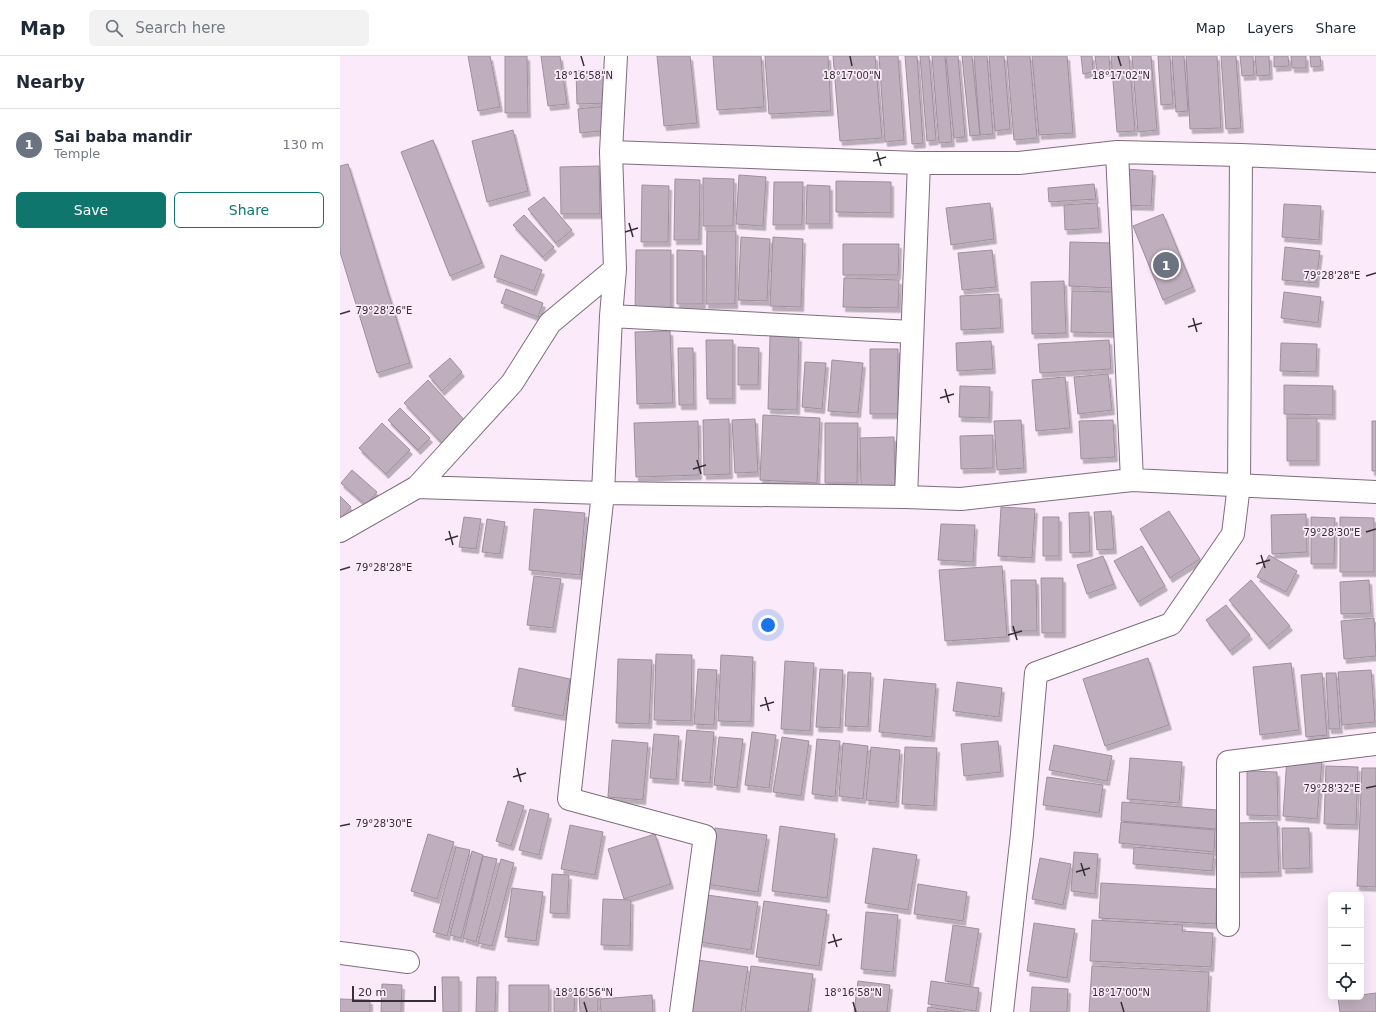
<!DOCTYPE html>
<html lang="en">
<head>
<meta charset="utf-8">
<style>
	:root { --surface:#fff; --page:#f2f2f3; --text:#1f2937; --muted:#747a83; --line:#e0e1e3; --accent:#0f766e }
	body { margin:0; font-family:"DejaVu Sans",sans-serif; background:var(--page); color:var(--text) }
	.controls { position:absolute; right:12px; bottom:12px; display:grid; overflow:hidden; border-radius:6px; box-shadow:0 4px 16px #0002 }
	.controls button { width:36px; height:36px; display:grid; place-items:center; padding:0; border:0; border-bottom:1px solid var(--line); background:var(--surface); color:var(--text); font:20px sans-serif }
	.scale { position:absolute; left:12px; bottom:10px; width:84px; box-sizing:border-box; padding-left:4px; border:2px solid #362f35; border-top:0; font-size:11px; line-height:14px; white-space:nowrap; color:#362f35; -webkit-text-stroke:3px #fbeaf9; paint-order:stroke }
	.you { position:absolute; left:428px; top:569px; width:14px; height:14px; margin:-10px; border:3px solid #fff; border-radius:50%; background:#1a73e8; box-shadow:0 0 0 6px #1a73e833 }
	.badge { display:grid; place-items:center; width:26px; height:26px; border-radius:50%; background:var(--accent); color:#fff; font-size:13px; font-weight:700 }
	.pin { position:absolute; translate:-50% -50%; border:2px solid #fff; box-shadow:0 1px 4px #0006 }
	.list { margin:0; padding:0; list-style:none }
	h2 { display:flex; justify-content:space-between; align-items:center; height:52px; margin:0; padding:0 16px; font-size:17px }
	h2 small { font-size:13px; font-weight:400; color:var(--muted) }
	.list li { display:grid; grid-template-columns:26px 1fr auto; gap:12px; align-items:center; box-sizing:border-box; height:72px; padding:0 16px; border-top:1px solid var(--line) }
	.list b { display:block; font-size:15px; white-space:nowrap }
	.list p { margin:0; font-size:13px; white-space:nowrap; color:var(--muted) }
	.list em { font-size:13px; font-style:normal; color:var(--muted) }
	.actions { display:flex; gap:8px; padding:12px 16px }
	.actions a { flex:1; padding:9px 0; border:1px solid var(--accent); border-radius:6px; text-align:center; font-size:14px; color:var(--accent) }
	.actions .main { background:var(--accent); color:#fff }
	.icon { flex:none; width:22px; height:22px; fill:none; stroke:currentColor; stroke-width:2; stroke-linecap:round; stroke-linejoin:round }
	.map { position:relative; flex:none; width:1036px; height:956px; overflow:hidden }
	header { display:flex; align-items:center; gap:24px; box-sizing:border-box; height:56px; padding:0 20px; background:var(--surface); border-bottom:1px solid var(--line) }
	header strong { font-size:19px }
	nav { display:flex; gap:22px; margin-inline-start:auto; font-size:14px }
	.search { width:280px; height:36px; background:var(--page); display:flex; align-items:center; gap:10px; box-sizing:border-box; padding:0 14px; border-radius:6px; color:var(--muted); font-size:15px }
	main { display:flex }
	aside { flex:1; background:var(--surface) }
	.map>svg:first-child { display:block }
	.building { fill:#bfaebd; stroke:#a08f9e; filter:url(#shadow) }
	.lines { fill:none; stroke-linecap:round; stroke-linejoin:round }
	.street-casing { stroke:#7d6d7b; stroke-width:24 }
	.street { stroke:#fff; stroke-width:22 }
	.ticks { fill:none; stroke:#362f35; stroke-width:1.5 }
	.ticks-label { font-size:10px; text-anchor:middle; fill:#362f35; stroke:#fbeaf9; stroke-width:3.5; stroke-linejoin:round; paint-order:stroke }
</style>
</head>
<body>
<header>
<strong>Map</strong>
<div class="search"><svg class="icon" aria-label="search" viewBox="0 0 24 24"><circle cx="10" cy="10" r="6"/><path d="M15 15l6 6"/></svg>Search here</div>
<nav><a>Map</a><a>Layers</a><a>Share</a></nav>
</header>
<main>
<aside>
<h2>Nearby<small></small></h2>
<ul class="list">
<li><span class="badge" style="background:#6b7280">1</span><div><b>Sai baba mandir</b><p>Temple</p></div><em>130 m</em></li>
</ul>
<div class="actions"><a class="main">Save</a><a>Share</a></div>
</aside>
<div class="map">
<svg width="1036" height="956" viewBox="0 0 1036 956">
	<defs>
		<filter id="shadow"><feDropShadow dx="2.5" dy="4.5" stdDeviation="0" flood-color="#0004"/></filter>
	</defs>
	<rect width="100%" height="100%" fill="#fbeaf9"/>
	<path class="building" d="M 128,0 L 150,0 L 160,51 L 138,55 Z
		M 165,0 L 187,0 L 188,57 L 165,57 Z
		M 201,0 L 220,0 L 227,48 L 208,50 Z
		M 317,0 L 350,0 L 357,67 L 324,70 Z
		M 373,0 L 421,0 L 424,51 L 377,54 Z
		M 425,0 L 488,0 L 491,55 L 429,58 Z
		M 493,0 L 535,0 L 542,82 L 500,85 Z
		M 539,0 L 558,0 L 564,84 L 545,86 Z
		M 565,0 L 577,0 L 583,87 L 572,88 Z
		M 580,0 L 589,0 L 596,84 L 587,85 Z
		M 592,0 L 605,0 L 612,86 L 599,87 Z
		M 606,0 L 618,0 L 625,81 L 614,82 Z
		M 622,0 L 632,0 L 640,79 L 630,80 Z
		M 634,0 L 647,0 L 653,78 L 640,79 Z
		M 649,0 L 664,0 L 670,73 L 655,75 Z
		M 667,0 L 690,0 L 697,82 L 674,84 Z
		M 692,0 L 727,0 L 733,77 L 699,79 Z
		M 741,0 L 752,0 L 753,16 L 743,18 Z
		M 755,0 L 769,0 L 770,15 L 757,16 Z
		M 771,0 L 789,0 L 795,75 L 777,76 Z
		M 792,0 L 811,0 L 817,74 L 798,76 Z
		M 818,0 L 830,0 L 833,48 L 821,49 Z
		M 832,0 L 844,0 L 848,55 L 836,56 Z
		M 846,0 L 877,0 L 881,72 L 850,73 Z
		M 881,0 L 896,0 L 901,72 L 886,73 Z
		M 900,0 L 913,0 L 914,19 L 902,20 Z
		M 915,0 L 929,0 L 930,19 L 917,20 Z
		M 934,0 L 948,0 L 949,10 L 934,11 Z
		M 951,0 L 966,0 L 966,12 L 952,12 Z
		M 970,0 L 980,0 L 981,10 L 971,11 Z
		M 268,14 L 269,47 L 237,48 L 236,15 Z
		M 267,50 L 270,74 L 240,77 L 238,53 Z
		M 173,74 L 188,135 L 147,146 L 132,85 Z
		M 93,84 L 142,207 L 110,220 L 61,96 Z
		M 8,108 L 70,307 L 37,317 L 0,196 L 0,110 Z
		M 259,110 L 260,158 L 221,158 L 220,111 Z
		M 786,113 L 813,115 L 811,150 L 785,149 Z
		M 399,119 L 426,121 L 423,170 L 396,168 Z
		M 363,122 L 394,123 L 393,170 L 363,170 Z
		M 335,123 L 360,124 L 359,184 L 334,184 Z
		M 496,125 L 551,126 L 551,157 L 496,156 Z
		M 434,126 L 463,126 L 462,169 L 433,169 Z
		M 754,128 L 756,143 L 709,146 L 708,132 Z
		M 302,129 L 329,130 L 328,186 L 301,186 Z
		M 467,129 L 490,130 L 490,168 L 466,168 Z
		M 204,141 L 232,174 L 216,187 L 188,153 Z
		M 650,147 L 654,183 L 611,189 L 606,152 Z
		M 757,147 L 759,172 L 725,174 L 724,149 Z
		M 944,148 L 981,150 L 979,184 L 942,181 Z
		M 823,158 L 853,231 L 823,244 L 793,170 Z
		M 184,159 L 214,191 L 203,201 L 173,169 Z
		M 367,175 L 396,175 L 395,248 L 366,248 Z
		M 401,181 L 430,183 L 427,245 L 398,244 Z
		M 433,181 L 463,183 L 461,251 L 430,250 Z
		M 730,186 L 773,187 L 772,232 L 729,230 Z
		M 503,188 L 559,188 L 558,219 L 503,219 Z
		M 945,191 L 980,195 L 976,227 L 942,224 Z
		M 296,194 L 331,194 L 331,257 L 295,257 Z
		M 337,194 L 363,195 L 363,248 L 337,248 Z
		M 652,194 L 656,231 L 622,234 L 618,197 Z
		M 161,199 L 202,214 L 194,235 L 154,221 Z
		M 504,222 L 559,224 L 558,252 L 503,251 Z
		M 724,225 L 726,277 L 692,278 L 691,226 Z
		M 166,233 L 203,247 L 198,261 L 161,247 Z
		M 732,235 L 776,236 L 775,277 L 731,276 Z
		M 944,236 L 981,241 L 978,267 L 941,262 Z
		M 659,238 L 661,272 L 621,274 L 620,240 Z
		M 330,275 L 333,347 L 297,348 L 295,276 Z
		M 430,280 L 459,281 L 457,354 L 428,353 Z
		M 366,284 L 393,284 L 393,343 L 367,343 Z
		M 769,284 L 771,313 L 700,317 L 698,288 Z
		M 651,285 L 653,313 L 617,315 L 616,287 Z
		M 941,287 L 977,288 L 976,316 L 940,315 Z
		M 398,291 L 419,292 L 418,329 L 398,329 Z
		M 338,292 L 353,292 L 354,349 L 339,349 Z
		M 530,293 L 558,293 L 558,358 L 530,358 Z
		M 110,302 L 122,316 L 102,335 L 89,320 Z
		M 492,304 L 523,307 L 518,357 L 488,355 Z
		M 465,306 L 486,307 L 482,353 L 462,351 Z
		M 768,318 L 772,354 L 738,358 L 734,321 Z
		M 725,321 L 730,372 L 696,375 L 692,324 Z
		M 88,324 L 128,368 L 105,390 L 64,347 Z
		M 944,329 L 993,330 L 993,359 L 944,358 Z
		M 620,330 L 650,331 L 649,362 L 619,361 Z
		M 60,352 L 90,382 L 78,394 L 48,364 Z
		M 423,359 L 480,362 L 477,427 L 420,424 Z
		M 947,362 L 977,362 L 977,405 L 947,405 Z
		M 389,363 L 390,418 L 364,419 L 363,364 Z
		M 415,363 L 418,416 L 395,417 L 392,364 Z
		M 681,364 L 684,412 L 657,414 L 654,365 Z
		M 773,364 L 775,401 L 741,403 L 739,365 Z
		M 358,365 L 359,419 L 296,421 L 294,367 Z
		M 1032,365 L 1036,365 L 1036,415 L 1032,415 Z
		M 42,367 L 70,394 L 46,418 L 19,392 Z
		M 485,367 L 518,367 L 517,427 L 485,427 Z
		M 653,379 L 653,412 L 621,413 L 620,380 Z
		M 554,381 L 555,431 L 521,431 L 520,382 Z
		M 12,414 L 37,436 L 26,449 L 1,427 Z
		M 0,440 L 11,451 L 0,463 Z
		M 661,451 L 695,453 L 692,502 L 658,500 Z
		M 194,453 L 245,457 L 240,519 L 189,514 Z
		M 771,455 L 774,493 L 757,494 L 754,456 Z
		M 829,455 L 860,503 L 830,522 L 800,473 Z
		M 749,456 L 750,496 L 730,497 L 729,457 Z
		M 966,458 L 967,496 L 932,498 L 931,459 Z
		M 124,461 L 141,463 L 136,493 L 119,491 Z
		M 703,461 L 719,461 L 719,500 L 703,500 Z
		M 971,461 L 995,462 L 994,508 L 971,508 Z
		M 1000,461 L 1034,462 L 1034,516 L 1000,516 Z
		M 147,463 L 165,466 L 160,498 L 142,496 Z
		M 601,468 L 635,469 L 633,506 L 598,504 Z
		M 802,490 L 825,530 L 798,546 L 774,505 Z
		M 929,499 L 957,515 L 946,536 L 917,521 Z
		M 763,500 L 774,528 L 747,538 L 737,509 Z
		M 662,510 L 667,581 L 605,585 L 599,514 Z
		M 194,520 L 221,523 L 213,572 L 187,569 Z
		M 701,522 L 723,522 L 723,577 L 702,577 Z
		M 671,524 L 696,524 L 697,575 L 672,575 Z
		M 911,524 L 950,570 L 927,589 L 889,544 Z
		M 1029,524 L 1031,557 L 1001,558 L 1000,526 Z
		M 886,549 L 910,579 L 890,595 L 866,564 Z
		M 1034,562 L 1036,600 L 1004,603 L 1001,565 Z
		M 316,598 L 352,599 L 351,665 L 314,664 Z
		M 381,599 L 413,601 L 411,666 L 378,665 Z
		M 808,602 L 829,669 L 765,690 L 743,623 Z
		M 278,603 L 312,604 L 309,668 L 276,667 Z
		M 445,605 L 474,607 L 470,675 L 441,673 Z
		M 951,607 L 959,674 L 920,679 L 913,611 Z
		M 179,612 L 230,623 L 223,660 L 172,650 Z
		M 358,613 L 377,614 L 374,669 L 354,668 Z
		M 480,613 L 503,614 L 500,672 L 476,671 Z
		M 1031,614 L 1035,666 L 1002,669 L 998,616 Z
		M 508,616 L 531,617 L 528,671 L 505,670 Z
		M 982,617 L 987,679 L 966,681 L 961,619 Z
		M 986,617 L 996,617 L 1000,673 L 989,673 Z
		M 544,623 L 596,628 L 592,681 L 539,676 Z
		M 617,626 L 662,632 L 659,661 L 613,655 Z
		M 347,674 L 374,676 L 370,727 L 342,725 Z
		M 412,676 L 436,679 L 429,732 L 405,729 Z
		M 314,678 L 339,680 L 336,724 L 310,722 Z
		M 379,681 L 403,683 L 397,732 L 374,729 Z
		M 442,681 L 469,685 L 461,740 L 433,736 Z
		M 477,683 L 500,685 L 495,741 L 472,738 Z
		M 272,684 L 308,687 L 303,744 L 268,741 Z
		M 658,685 L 661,716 L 624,720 L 621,688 Z
		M 503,687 L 528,690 L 523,743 L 499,740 Z
		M 714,689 L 772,700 L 767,725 L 709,714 Z
		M 531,691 L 560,694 L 556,747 L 526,744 Z
		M 565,691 L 597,692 L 594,750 L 562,748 Z
		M 790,702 L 842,706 L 839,747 L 787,743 Z
		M 947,702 L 982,704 L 977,763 L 943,760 Z
		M 986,710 L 1018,711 L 1016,769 L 984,768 Z
		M 1022,712 L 1036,712 L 1036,831 L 1017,830 Z
		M 907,715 L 937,716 L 938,760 L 907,759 Z
		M 707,721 L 763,729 L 759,757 L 703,749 Z
		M 168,745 L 184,750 L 171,790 L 156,785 Z
		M 782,746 L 877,754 L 876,773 L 781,765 Z
		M 190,753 L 209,758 L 199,799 L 179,794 Z
		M 781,766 L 875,774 L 874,796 L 779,787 Z
		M 937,766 L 939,816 L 898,817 L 897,767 Z
		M 230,769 L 263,776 L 255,819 L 221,813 Z
		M 440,770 L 495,778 L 487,842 L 432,835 Z
		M 375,772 L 427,779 L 418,836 L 366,828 Z
		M 942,772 L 969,772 L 970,812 L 943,813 Z
		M 88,778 L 114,786 L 97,843 L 71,835 Z
		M 315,778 L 331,828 L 284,843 L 268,793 Z
		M 116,791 L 130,794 L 107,880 L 93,876 Z
		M 794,791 L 874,798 L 872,815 L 793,808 Z
		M 533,792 L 577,799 L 568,854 L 525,847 Z
		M 132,795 L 143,799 L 121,882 L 110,879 Z
		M 734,796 L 758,798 L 755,838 L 731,835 Z
		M 143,800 L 157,803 L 136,886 L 123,882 Z
		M 700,802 L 731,808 L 723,849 L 692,843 Z
		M 161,803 L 174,807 L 152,890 L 138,887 Z
		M 212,818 L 229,819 L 227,858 L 210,857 Z
		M 761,827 L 877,833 L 876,868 L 759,862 Z
		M 578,828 L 627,836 L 623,865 L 574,858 Z
		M 172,832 L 203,836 L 196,885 L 165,881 Z
		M 367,839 L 418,846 L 411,894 L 360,886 Z
		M 263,843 L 291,844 L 290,890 L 261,889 Z
		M 424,845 L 487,854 L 479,910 L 416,901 Z
		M 526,856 L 558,859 L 553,916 L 521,913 Z
		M 752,864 L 843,869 L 842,875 L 873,877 L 871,911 L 750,905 Z
		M 694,867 L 735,873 L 727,922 L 687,915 Z
		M 613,869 L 639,873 L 630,929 L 605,925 Z
		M 357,904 L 408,911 L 401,956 L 349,956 Z
		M 411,910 L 473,918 L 468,956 L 405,956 Z
		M 752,910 L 869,916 L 867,956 L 749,956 Z
		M 102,921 L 119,921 L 119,956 L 103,956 Z
		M 137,921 L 156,921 L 155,956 L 136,956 Z
		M 518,925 L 550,929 L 547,956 L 514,956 Z
		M 591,925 L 639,932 L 636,955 L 588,948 Z
		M 42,928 L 62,929 L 61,956 L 41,956 Z
		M 169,929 L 209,929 L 209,956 L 169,956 Z
		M 692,931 L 728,933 L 727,956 L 690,956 Z
		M 214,935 L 235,936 L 234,956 L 214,956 Z
		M 258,935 L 258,956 L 240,956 L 239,936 Z
		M 1036,937 L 1036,956 L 1000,956 L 998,942 L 1021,941 L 1021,939 Z
		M 312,939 L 313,956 L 261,956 L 260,943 Z
		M 0,943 L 30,944 L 30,956 L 0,956 Z
		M 588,951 L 621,956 L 587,956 Z"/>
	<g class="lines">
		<defs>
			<path id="street" d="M 271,96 L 579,107 L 679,107 L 777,96 L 901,99 L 1036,105
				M 777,96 L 792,424
				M 271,260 L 572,276
				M 77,431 L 263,437 L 271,260 L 275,213 L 271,96 L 276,0
				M 566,441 L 579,107
				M 0,475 L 77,431 L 172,327 L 210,267 L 275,213
				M 888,869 L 888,706 L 1036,688
				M 0,897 L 68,906
				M 341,956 L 365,780 L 229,743 L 263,437 L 566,441 L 621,443 L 792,424 L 1036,436
				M 662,956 L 682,778 L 696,617 L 831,568 L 893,478 L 899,429 L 901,99"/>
		</defs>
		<use href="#street" class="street-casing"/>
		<use href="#street" class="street"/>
	</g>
	<path class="ticks" d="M 241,0 L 244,10M 510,0 L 512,10M 778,0 L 781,10M 537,96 L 541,110M 533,105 L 546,101M 289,167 L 293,181M 285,176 L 298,172M 1026,220 L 1036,217M 0,258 L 10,255M 853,262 L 857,276M 848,271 L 862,267M 605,333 L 609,347M 600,342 L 614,338M 357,404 L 361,418M 353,413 L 366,409M 109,475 L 113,489M 1026,476 L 1036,473M 105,484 L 118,480M 921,499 L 925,512M 916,508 L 930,504M 0,514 L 10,511M 673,570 L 677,584M 668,579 L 682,575M 425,641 L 429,655M 420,650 L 434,646M 177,712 L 181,726M 173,721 L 186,717M 1026,732 L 1036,730M 0,770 L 10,768M 741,807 L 745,820M 736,816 L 750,812M 493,878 L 497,891M 488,887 L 502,883M 244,946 L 247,956M 513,946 L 516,956M 781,946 L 784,956"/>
	<g class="ticks-label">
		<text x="244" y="23">18°16'58"N</text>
		<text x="512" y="23">18°17'00"N</text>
		<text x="781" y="23">18°17'02"N</text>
		<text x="992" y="223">79°28'28"E</text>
		<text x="44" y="258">79°28'26"E</text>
		<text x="992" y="480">79°28'30"E</text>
		<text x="44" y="515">79°28'28"E</text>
		<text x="992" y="736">79°28'32"E</text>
		<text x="44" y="771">79°28'30"E</text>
		<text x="244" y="940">18°16'56"N</text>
		<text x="513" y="940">18°16'58"N</text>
		<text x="781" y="940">18°17'00"N</text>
	</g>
</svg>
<div class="controls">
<button>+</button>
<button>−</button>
<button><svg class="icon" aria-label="locate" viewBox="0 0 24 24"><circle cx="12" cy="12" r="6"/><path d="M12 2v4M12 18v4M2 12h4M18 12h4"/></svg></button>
</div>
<div class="scale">20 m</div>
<div class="you"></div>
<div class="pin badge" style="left:826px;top:209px;background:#6b7280">1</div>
</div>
</main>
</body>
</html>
